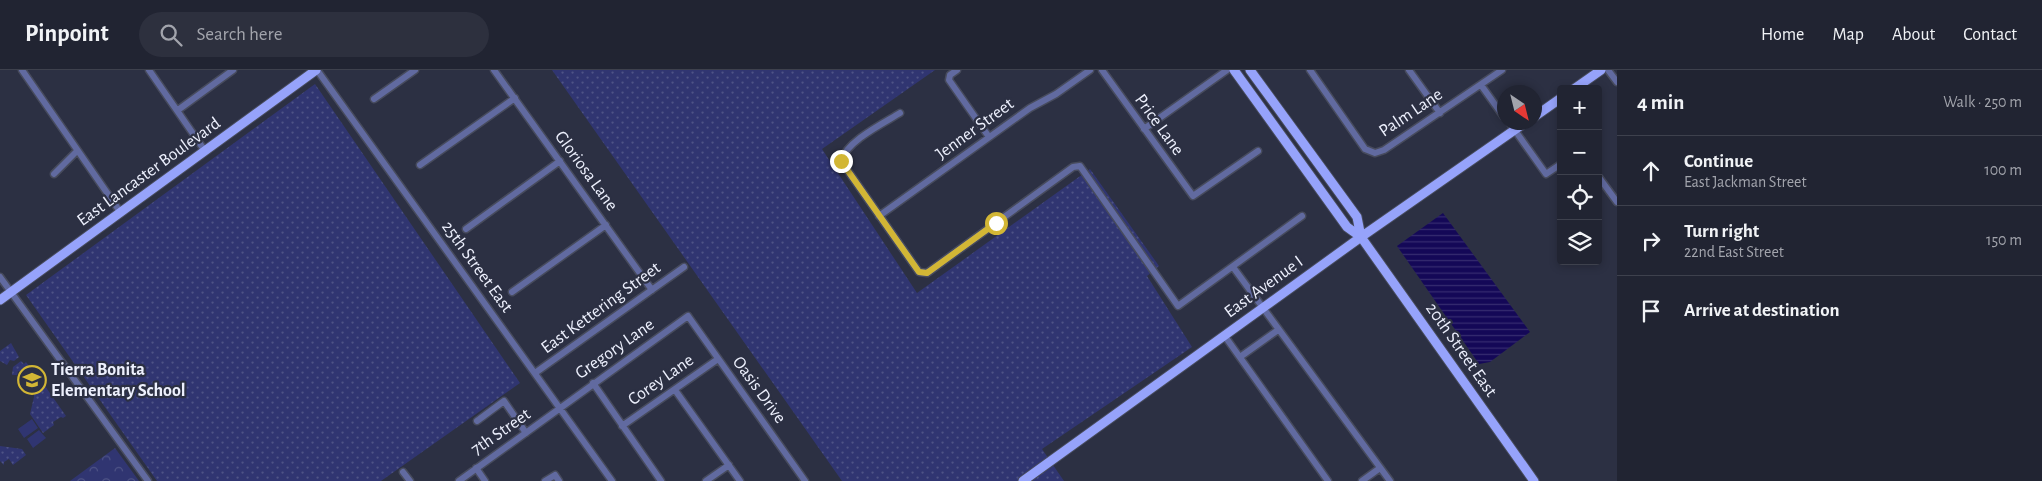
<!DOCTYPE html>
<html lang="en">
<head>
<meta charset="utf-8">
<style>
	:root { --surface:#212432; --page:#2d303e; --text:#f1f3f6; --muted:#a2a4ac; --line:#3e414d }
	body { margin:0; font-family:"Alegreya Sans",sans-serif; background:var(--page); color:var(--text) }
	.controls { position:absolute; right:15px; top:15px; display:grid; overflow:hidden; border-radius:5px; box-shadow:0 2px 8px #0003 }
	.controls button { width:45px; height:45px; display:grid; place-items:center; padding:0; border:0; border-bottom:1px solid var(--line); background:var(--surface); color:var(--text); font:25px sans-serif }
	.compass { position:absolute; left:1497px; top:15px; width:45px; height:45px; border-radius:50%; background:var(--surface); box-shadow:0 2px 8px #0003; rotate:145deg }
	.stop { position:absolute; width:15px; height:15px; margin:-11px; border:4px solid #d2b635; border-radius:50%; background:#fff }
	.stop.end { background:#d2b635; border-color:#fff; box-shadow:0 1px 5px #0008 }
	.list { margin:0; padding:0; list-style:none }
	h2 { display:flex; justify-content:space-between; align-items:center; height:65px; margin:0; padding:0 20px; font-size:21px }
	h2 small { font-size:16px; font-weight:400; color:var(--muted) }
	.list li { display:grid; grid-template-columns:32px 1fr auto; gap:15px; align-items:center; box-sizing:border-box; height:70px; padding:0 20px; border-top:1px solid var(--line) }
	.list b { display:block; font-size:19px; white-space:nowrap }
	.list p { margin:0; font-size:16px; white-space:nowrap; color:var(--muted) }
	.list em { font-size:16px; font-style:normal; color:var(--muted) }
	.icon { flex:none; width:28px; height:28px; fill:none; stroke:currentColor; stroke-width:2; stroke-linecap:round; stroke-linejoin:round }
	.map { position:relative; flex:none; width:1617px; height:411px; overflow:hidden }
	header { display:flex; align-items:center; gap:30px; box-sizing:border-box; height:70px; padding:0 25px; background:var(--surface); border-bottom:1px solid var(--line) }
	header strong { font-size:24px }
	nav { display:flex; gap:28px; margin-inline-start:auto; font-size:18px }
	.search { width:350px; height:45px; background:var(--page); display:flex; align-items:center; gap:12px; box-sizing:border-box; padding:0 18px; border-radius:28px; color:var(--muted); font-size:19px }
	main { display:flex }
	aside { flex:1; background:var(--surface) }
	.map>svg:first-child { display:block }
	.grass { fill:url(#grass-dots) }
	.park { fill:url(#park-crowns) }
	.pitch { fill:#303571 }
	.water { fill:url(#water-rules) }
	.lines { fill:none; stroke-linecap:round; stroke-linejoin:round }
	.minor-casing { stroke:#474b5d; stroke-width:9 }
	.major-casing { stroke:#474b5d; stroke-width:11 }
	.minor { stroke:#616aa0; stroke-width:6 }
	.major { stroke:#96a3fb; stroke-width:9 }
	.route { stroke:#d2b635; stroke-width:6 }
	.labels { text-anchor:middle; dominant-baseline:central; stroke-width:4.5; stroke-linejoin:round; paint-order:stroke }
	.street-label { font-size:18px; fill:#edf0fd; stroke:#2c3043 }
	.poi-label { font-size:18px; font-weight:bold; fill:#edf0fd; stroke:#2c3043; text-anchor:start }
</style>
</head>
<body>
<header>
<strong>Pinpoint</strong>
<div class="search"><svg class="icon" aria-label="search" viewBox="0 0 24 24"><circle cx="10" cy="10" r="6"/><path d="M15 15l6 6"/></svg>Search here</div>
<nav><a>Home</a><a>Map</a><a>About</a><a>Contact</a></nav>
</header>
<main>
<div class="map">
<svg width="1617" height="411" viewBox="0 0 1617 411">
	<defs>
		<pattern id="grass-dots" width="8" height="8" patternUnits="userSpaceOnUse" patternTransform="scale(1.25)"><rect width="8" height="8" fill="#303571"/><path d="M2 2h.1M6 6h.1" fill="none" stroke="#4e5386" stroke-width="1.8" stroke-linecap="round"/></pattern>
		<pattern id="park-crowns" width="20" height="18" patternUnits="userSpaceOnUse" patternTransform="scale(1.25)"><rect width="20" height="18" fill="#303571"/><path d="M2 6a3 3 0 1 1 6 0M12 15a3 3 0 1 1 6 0" fill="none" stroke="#4e5386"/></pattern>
		<pattern id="water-rules" width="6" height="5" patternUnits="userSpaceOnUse" patternTransform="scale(1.25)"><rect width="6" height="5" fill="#140857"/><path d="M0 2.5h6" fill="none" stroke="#362c70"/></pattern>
	</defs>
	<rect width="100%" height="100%" fill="#2c3043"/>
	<path class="grass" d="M 552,0 L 935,0 L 822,79 L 917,223 L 1090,99 L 1159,196 L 1147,206 L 1192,277 L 1042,379 L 1064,411 L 842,411 Z
		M 315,14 L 520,313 L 381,411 L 157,411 L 26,225 Z
		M 11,273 L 19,287 L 14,291 L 10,290 L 7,295 L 0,291 L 0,281 Z
		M 21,291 L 24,294 L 26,292 L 35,304 L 18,301 L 17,305 L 12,305 L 13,297 Z
		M 40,316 L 45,316 L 66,346 L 63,348 L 61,347 L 53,352 L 54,355 L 43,363 L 30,344 L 34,327 L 34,319 L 36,322 L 42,320 Z
		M 0,376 L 22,379 L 26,385 L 13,395 L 9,389 L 4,392 L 4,395 L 0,391 Z"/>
	<path class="park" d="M 115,378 L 139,411 L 70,411 Z"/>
	<path class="pitch" d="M 32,349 L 38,358 L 24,368 L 18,359 Z
		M 39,360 L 46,368 L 33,378 L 27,369 Z"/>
	<path class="water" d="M 1443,143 L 1530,262 L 1490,292 L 1479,294 L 1397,176 Z"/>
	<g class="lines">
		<defs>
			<path id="minor" d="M 22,0 L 121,143
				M 149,0 L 205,81
				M 317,0 L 612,411
				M 494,0 L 652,220
				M 957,0 L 950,5 L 949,10 L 989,67
				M 1102,0 L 1193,126 L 1258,81
				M 1310,0 L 1365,79 L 1375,83 L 1384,80 L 1502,0
				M 1409,0 L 1440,43
				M 1608,0 L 1617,12
				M 1481,15 L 1504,47
				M 374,29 L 415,0
				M 178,40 L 233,0
				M 900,43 C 882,54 847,71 841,91 L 919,202 L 927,203 L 1073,97 L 1080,96 L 1178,236 L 1302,146
				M 1509,52 L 1546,104 L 1561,94
				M 1144,59 L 1227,0
				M 420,95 L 515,28
				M 54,104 L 77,81
				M 1598,106 L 1617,132
				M 879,146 L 1030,38 L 1056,24 L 1090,0
				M 466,159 L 560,91
				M 1233,197 L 1390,411
				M 0,207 L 148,411
				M 512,222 L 606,155
				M 1224,265 L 1328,411
				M 1240,287 L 1278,260
				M 535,303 L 684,197
				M 593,313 L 661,411
				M 675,320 L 740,411
				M 477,351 L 504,331 L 526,363
				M 622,356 L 718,289
				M 476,398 L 485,411
				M 403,402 L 410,411
				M 459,411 L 688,246 L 805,411
				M 545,411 L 555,405 L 559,411
				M 706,411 L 729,395
				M 1362,411 L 1380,398"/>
			<path id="major" d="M 1234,0 L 1347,157 L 1361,167 L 1534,411
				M 1250,0 L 1357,147 L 1361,167
				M 1574,19 L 1601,0
				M 1534,47 L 1561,28
				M 0,230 L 316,0
				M 1023,411 L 1361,167 L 1526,52"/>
		</defs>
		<use href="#minor" class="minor-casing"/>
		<use href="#major" class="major-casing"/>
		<use href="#minor" class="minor"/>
		<use href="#major" class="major"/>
	</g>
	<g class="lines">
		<path class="route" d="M 841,91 L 919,202 L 927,203 L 996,153"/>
	</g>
	<defs>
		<symbol id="school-ring" viewBox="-11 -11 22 22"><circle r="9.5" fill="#2c3043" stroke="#d2b635" stroke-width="1.5"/><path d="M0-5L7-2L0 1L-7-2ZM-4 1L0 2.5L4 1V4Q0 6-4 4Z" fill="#d2b635"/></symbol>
	</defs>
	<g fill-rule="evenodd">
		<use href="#school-ring" x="16" y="294" width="32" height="32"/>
	</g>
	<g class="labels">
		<g class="street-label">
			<text transform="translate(1411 43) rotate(-34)">Palm Lane</text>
			<text transform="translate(1159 55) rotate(54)">Price Lane</text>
			<text transform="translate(975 59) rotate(-36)">Jenner Street</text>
			<text transform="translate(586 101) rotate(54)">Gloriosa Lane</text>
			<text transform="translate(149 102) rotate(-36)">East Lancaster Boulevard</text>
			<text transform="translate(477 197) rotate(54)">25th Street East</text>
			<text transform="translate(1264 217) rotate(-36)">East Avenue I</text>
			<text transform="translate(601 238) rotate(-36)">East Kettering Street</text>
			<text transform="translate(615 279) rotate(-35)">Gregory Lane</text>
			<text transform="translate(1461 280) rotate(55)">20th Street East</text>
			<text transform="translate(661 310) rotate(-35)">Corey Lane</text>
			<text transform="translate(759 320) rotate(54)">Oasis Drive</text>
			<text transform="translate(501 362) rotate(-35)">7th Street</text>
		</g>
		<g class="poi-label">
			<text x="51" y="300">Tierra Bonita<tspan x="51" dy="21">Elementary School</tspan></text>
		</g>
	</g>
</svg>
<div class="controls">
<button>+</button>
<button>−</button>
<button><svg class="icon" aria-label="locate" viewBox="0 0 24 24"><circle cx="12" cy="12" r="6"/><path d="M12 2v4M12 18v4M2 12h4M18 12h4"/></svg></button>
<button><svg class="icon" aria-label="layers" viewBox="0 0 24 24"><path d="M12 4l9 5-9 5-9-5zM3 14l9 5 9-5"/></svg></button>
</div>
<svg class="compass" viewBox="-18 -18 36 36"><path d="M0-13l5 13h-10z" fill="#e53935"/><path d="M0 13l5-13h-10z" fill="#a2a4ac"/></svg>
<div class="stop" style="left:996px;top:153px"></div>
<div class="stop end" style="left:841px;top:91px"></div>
</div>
<aside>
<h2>4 min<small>Walk · 250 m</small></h2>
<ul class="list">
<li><svg class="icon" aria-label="ahead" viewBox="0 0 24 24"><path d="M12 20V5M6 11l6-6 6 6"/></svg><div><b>Continue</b><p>East Jackman Street</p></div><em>100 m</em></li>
<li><svg class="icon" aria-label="right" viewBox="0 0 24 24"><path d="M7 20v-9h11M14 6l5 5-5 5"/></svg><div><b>Turn right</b><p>22nd East Street</p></div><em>150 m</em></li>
<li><svg class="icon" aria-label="arrive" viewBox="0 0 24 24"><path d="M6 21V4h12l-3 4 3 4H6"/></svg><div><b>Arrive at destination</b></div></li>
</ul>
</aside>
</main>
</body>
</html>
